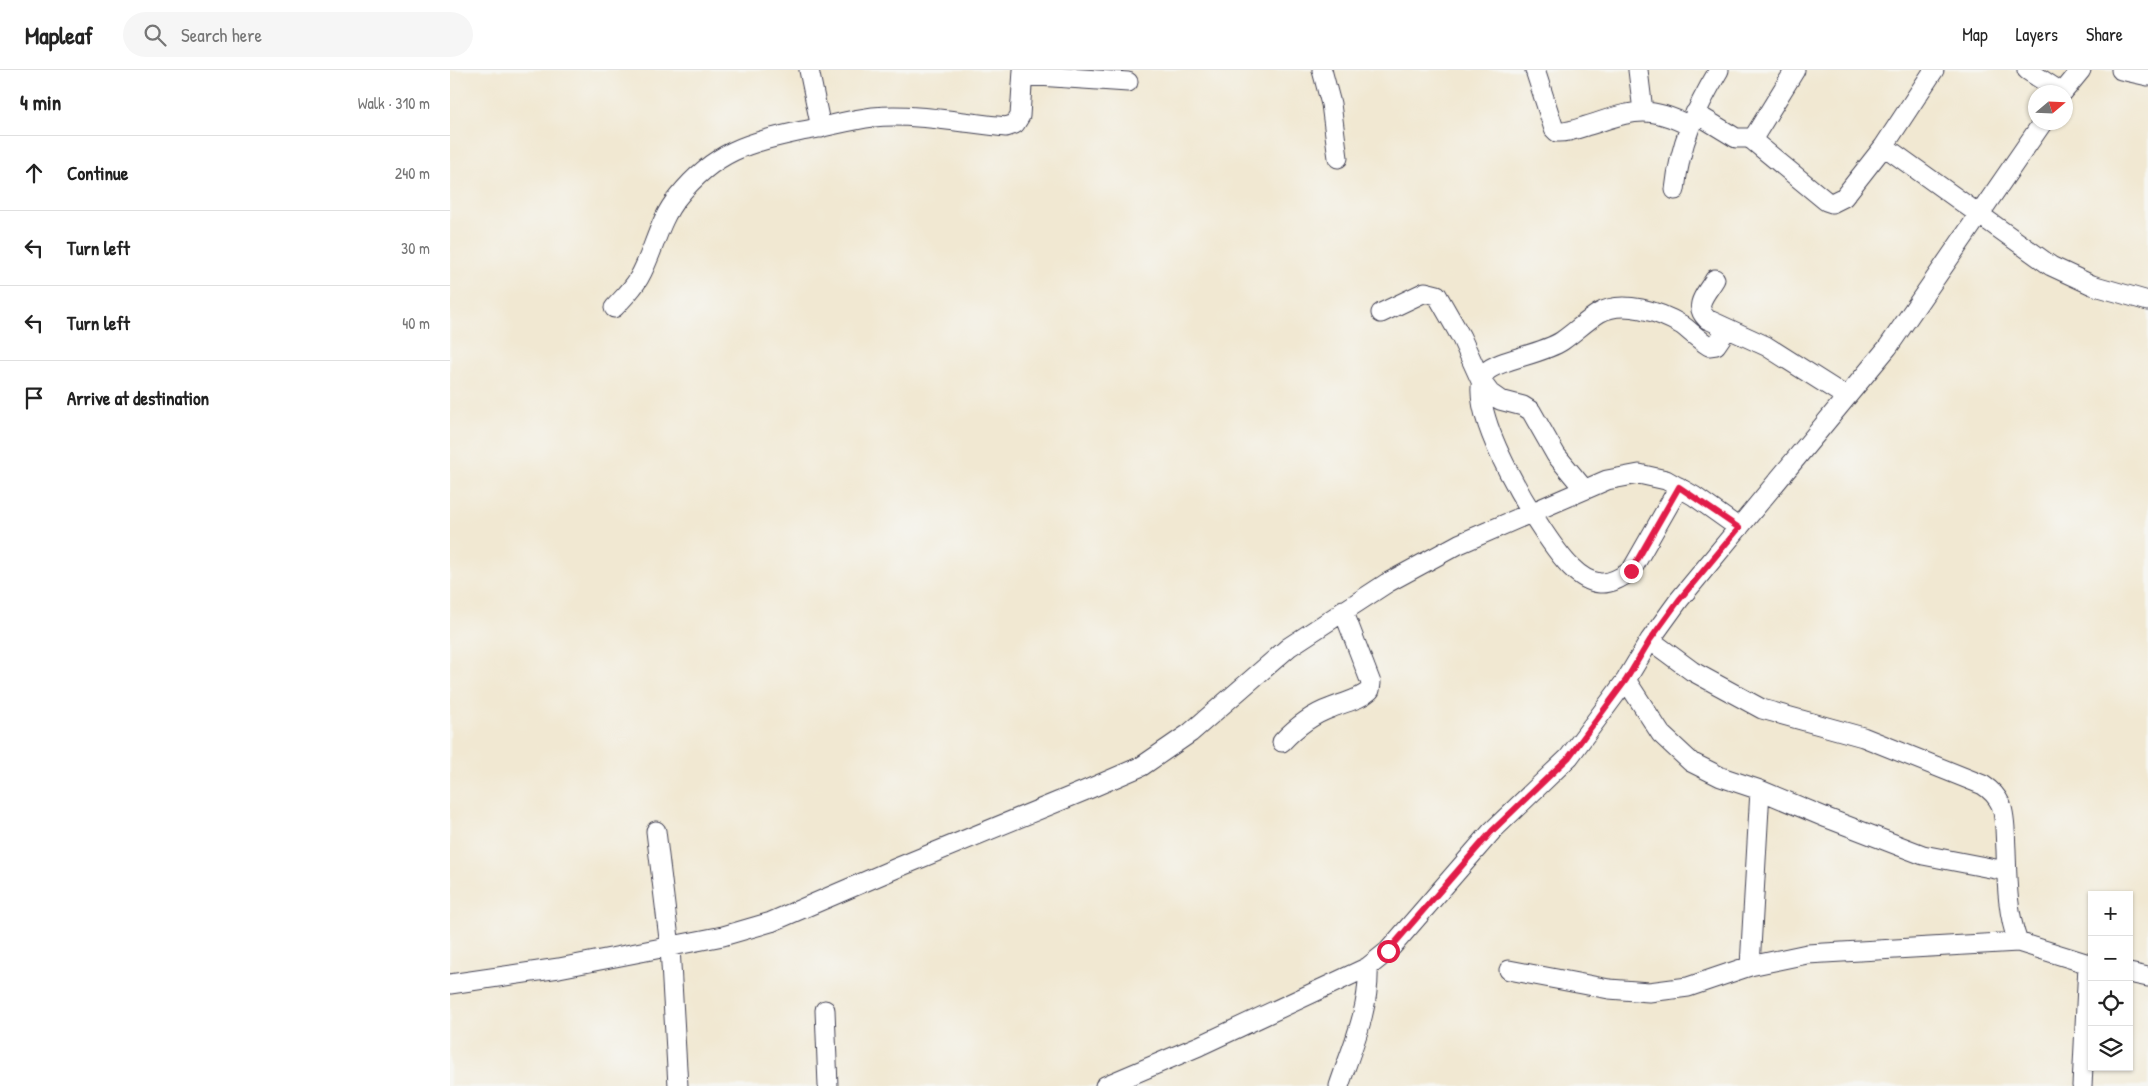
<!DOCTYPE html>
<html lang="en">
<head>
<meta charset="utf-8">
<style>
	:root { --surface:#fff; --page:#f6f6f6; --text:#222; --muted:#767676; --line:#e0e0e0 }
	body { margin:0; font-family:"Patrick Hand",sans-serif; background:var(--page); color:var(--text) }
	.controls { position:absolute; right:15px; bottom:15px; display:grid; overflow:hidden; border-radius:0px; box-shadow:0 1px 4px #0004 }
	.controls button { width:45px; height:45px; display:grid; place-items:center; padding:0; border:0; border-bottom:1px solid var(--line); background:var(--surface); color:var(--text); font:25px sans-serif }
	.compass { position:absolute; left:1578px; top:15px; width:45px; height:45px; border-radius:50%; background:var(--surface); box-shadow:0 1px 4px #0004; rotate:71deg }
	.stop { position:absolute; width:15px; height:15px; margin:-11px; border:4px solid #e11d48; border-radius:50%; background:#fff }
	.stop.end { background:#e11d48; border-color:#fff; box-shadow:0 1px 5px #0008 }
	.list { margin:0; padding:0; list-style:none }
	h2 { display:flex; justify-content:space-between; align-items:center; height:65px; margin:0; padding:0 20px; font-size:21px }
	h2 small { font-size:16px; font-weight:400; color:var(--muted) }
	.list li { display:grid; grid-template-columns:32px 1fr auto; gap:15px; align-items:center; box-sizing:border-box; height:75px; padding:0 20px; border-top:1px solid var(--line) }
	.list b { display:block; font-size:19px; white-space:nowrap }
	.list em { font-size:16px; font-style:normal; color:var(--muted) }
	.icon { flex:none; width:28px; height:28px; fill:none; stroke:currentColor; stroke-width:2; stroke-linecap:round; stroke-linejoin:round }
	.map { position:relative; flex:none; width:1698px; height:1016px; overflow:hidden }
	header { display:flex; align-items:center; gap:30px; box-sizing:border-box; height:70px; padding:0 25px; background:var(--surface); border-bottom:1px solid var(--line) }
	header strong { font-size:24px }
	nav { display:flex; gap:28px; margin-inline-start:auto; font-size:18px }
	.search { width:350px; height:45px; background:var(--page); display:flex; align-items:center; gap:12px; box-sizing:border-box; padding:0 18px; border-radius:28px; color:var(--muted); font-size:19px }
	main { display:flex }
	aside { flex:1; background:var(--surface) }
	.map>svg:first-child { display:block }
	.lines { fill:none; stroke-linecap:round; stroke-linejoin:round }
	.street-casing { stroke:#414052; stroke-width:21 }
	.street { stroke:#fff; stroke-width:19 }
	.route { stroke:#e11d48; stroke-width:6 }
</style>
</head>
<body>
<header>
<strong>Mapleaf</strong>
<div class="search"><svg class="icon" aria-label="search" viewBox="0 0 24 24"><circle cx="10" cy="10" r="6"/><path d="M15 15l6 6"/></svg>Search here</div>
<nav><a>Map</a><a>Layers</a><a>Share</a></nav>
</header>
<main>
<aside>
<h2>4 min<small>Walk · 310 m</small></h2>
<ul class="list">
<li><svg class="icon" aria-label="ahead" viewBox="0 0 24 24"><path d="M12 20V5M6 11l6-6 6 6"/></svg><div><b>Continue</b></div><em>240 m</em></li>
<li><svg class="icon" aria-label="left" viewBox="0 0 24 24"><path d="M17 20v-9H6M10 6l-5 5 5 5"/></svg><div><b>Turn left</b></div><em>30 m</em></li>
<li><svg class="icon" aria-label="left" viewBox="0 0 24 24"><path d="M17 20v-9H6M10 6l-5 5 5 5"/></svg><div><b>Turn left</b></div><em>40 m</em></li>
<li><svg class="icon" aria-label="arrive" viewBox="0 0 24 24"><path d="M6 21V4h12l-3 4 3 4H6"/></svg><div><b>Arrive at destination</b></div></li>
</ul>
</aside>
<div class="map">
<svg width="1698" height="1016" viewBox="0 0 1698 1016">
	<rect width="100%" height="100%" fill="#f6f6f2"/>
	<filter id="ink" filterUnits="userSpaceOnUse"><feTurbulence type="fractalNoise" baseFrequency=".02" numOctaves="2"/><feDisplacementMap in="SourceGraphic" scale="10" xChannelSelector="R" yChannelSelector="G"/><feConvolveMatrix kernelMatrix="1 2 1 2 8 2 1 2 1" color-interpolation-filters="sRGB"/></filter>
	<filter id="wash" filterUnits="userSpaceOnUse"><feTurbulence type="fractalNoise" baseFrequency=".0096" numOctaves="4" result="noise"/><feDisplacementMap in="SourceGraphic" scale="20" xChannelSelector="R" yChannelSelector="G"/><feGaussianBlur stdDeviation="1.12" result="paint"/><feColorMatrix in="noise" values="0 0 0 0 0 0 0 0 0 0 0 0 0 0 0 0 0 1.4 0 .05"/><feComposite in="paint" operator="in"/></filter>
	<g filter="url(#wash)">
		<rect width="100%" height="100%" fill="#f1e8d2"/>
	</g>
	<g filter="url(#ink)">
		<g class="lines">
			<defs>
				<path id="street" d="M 359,0 L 371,58
					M 872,0 L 881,34 L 888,88
					M 1085,0 L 1104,59 L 1107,62 C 1117,63 1127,59 1136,56 C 1182,42 1195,33 1240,56
					M 1188,0 L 1193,41
					M 1484,0 L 1434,76 L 1601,196 L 1642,215 L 1698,231
					M 1577,0 L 1611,22
					M 1671,0 L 1698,6
					M 573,5 L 678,12
					M 1613,22 L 1631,0
					M 1245,43 L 1286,68 L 1298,68 L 1302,70 L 1376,131 L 1382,133 L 1394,127 L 1434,76
					M 1302,70 L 1345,0
					M 1225,120 C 1230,73 1245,40 1269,0
					M 1265,209 C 1257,223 1242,235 1257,249 L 1316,276 L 1395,326
					M 164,238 C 173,228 182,220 189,208 C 204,182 208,151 228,127 C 265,81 297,73 352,61 C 376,57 399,50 423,47 C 465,43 514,53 556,57 L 565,54 L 570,46 L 573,0
					M 931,243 L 975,222 L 987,225 L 1011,267 L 1031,311 L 1040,323 L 1050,330 L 1073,336 L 1081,341 L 1106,385 L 1134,419
					M 1229,417 L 1181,501 C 1172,507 1161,514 1150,513 C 1139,512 1129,505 1121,497 C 1095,472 1009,334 1036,302 C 1047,290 1093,284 1112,271 C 1125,262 1136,251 1149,243 C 1172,229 1210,242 1232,255 C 1241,262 1249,270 1259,276 L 1266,275 L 1277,259
					M 1200,570 L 1242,601 L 1312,639 L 1413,667 L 1533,715 C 1541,720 1547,726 1551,735 C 1556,748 1555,766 1556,780 C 1557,811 1557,843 1568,872 L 1642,895
					M 1176,610 L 1211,664 L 1241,692 L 1271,707 L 1310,720 L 1377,748 L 1473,785 L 1556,801
					M 832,672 C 846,657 861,645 881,638 C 894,632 910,630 920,620 L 921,613 L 893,540
					M 206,761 L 220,877 L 228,1016
					M 1300,896 L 1310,720
					M 1059,900 L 1159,919 L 1199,922 L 1238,917 L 1300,896 L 1357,884 L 1568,872
					M 1679,903 L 1698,907
					M 0,914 L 109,898 L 273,866 L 321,852 L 449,797 L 634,721 L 692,696 L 740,663 L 839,577 L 937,513 L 1009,474 L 1157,410 L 1189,404 L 1216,410 L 1244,426 L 1289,458
					M 375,940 L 378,1016
					M 655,1016 L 749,976 L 918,897 L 938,881 L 1042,761 L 1119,687 L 1176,610 L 1200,570 L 1229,530 L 1438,277 L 1593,52
					M 889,1016 C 902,977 920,939 918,897
					M 1632,1016 L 1638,895"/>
			</defs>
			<use href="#street" class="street-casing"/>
			<use href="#street" class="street"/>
		</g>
	</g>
	<g class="lines" filter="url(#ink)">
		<path class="route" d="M 938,881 L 1042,761 L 1119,687 L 1176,610 L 1200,570 L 1229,530 L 1289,458 L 1229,417 L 1181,501"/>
	</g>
</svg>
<div class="controls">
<button>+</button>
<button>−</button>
<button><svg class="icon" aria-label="locate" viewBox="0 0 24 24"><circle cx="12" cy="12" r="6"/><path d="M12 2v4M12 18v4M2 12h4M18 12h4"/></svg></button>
<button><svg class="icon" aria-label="layers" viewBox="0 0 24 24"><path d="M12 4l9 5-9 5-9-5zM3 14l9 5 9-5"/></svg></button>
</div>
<svg class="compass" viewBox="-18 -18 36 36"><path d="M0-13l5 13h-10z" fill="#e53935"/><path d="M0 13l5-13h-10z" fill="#767676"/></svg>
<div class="stop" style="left:938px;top:881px"></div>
<div class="stop end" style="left:1181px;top:501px"></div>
</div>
</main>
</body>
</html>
